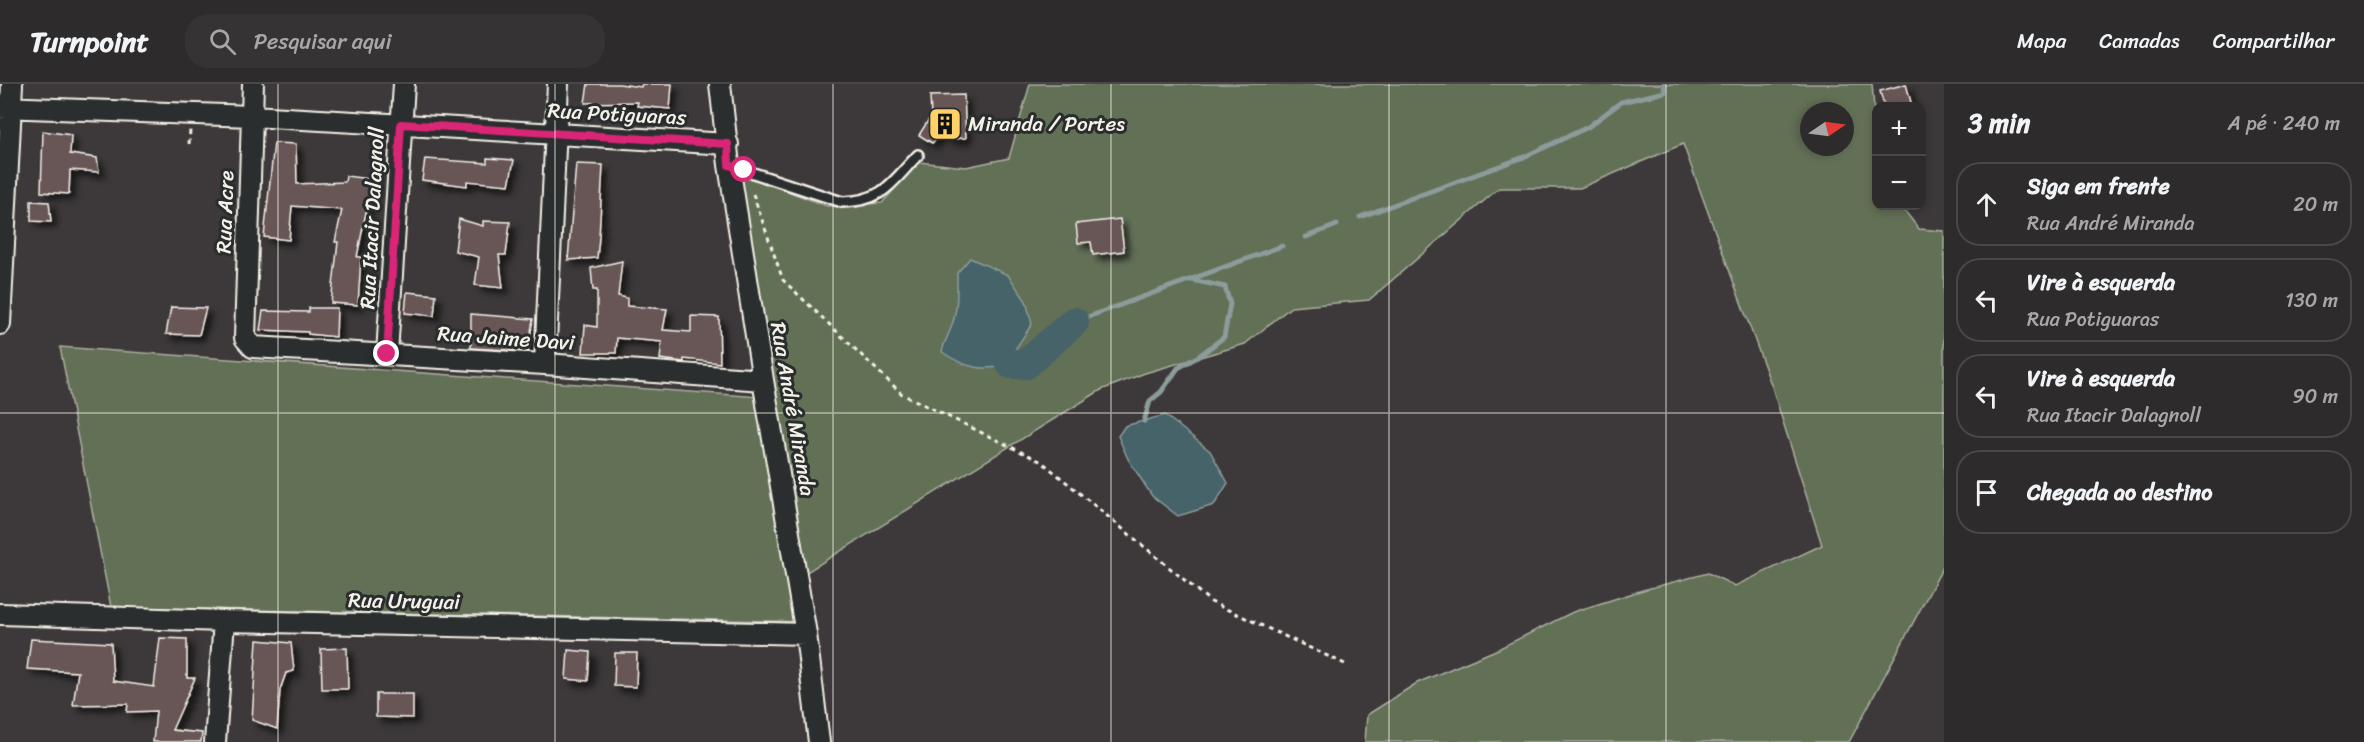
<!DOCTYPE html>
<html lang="pt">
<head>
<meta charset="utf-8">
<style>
	:root { --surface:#2e2b2c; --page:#363334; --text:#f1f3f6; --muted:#a7a7a9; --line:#494748 }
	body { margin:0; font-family:Sriracha,sans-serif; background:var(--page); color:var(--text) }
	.controls { position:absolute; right:18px; top:18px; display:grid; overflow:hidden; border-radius:12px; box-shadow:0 3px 9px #0003 }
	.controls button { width:54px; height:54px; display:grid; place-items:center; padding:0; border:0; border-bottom:2px solid var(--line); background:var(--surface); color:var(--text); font:30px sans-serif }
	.compass { position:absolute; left:1800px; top:18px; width:54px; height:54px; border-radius:50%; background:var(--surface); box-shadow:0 3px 9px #0003; rotate:77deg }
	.stop { position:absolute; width:18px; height:18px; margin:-14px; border:4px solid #db2777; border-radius:50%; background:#fff }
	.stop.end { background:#db2777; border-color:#fff; box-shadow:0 2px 6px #0008 }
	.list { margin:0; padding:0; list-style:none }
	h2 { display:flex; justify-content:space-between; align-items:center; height:78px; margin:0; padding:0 24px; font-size:26px }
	h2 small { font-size:20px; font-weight:400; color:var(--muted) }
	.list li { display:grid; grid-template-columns:39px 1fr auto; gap:18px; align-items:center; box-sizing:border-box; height:84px; margin:0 12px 12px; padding:0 12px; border:2px solid var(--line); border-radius:24px }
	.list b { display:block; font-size:22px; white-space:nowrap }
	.list p { margin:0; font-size:20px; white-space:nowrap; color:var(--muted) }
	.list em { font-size:20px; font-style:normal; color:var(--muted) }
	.icon { flex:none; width:33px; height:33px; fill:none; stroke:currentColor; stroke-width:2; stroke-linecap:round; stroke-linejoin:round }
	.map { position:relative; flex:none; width:1944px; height:658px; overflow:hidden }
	header { display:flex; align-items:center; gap:36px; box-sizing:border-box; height:84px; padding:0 30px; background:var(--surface); border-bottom:2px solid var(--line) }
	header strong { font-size:28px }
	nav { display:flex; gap:33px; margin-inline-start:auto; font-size:21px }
	.search { width:420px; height:54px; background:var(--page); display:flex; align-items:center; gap:15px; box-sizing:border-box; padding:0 21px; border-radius:24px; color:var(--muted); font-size:22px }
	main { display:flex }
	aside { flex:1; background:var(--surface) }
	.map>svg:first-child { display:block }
	.green { fill:#626f57; stroke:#abb0a0; stroke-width:1.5; fill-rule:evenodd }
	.water { fill:#456367; stroke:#8b9c9b; stroke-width:1.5 }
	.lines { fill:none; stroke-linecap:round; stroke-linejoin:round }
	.stream { stroke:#8b9c9b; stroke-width:5 }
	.river { stroke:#456367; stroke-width:30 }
	.building { fill:#685555; stroke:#f4f1e8; stroke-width:1.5; filter:url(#shadow) }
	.lane-casing { stroke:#f4f1e8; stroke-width:14 }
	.street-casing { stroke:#f4f1e8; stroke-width:24 }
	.path { stroke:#f4f1e8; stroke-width:3; stroke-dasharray:4.5 4.5; stroke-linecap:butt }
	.lane { stroke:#2a2d2e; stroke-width:9 }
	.street { stroke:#2a2d2e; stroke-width:20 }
	.route { stroke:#db2777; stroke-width:8 }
	.grid { fill:none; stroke:#f4f1e8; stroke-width:1.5; stroke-opacity:0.55 }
	.labels { text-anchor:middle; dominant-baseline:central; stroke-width:6; stroke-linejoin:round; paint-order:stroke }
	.street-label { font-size:21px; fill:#f4f1e8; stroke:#2a2d2e }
	.poi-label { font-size:21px; fill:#f4f1e8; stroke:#2a2d2e; text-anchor:start }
</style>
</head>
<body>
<header>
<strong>Turnpoint</strong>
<div class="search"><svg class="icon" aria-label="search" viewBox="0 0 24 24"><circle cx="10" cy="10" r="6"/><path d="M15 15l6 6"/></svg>Pesquisar aqui</div>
<nav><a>Mapa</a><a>Camadas</a><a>Compartilhar</a></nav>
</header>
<main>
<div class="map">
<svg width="1944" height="658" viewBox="0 0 1944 658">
	<defs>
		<filter id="shadow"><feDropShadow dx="5.5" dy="5.5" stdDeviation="3" flood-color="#0009"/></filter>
	</defs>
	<rect width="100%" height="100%" fill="#3d393a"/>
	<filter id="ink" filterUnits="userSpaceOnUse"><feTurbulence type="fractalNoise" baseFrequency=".0167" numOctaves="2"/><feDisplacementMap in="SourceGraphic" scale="12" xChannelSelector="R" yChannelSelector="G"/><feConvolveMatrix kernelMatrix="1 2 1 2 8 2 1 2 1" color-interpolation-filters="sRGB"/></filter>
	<g filter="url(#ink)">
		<path class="green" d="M 1030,0 L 1872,0 L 1876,47 L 1876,122 L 1901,122 L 1919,145 L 1944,147 L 1944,481 L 1849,658 L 1365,658 L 1367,631 L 1417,599 L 1496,566 L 1573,528 L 1643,506 L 1708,489 L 1735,502 L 1822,461 L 1772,303 L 1683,60 L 1580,104 L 1499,104 L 1369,216 L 1291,223 L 1245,260 L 1145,289 L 1101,306 L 805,489 L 813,538 L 111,523 L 60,263 L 773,314 L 737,88 L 827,122 L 882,119 L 919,78 L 966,83 L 1009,74 ZM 1809,27 L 1845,27 L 1845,63 L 1809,63 Z"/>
		<path class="water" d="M 970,174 L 1008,191 L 1026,217 L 1032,240 L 1008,276 L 1011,280 C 982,288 966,284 942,268 C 944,257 949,251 952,241 C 958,225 957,206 957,189 Z
			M 1165,331 L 1210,367 L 1228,399 L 1214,421 L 1178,432 L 1152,412 L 1128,375 L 1118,352 L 1125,342 Z"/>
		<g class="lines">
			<path class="stream" d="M 1360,133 L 1524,73 L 1588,43 L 1621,18 L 1665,8 L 1664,0
				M 1306,153 L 1337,141
				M 1074,238 L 1282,162
				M 1144,337 L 1150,317 L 1161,308 L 1178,284 L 1199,272 L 1224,253 L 1230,220 L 1225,203 L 1192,196"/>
			<path class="river" d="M 1011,280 L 1026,280 L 1074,238"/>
		</g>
		<path class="building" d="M 588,0 L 619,0 L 641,3 L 642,0 L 672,0 L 670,25 L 637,22 L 638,18 L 585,19 Z
			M 1906,0 L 1912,22 L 1884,22 L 1880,7 Z
			M 964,11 L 966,54 L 948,55 L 944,49 L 932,59 L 919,51 L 931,32 L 930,12 Z
			M 43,47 L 71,51 L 70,70 L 97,74 L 99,88 L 70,86 L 69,110 L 41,108 Z
			M 274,59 L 296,60 L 297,100 L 345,98 L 346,92 L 369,95 L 369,113 L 357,173 L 361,173 L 358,221 L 331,219 L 338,158 L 335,158 L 342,126 L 292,122 L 289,156 L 264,153 Z
			M 487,74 L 514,76 L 509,101 L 467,97 L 467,102 L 422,96 L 425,75 L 487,79 Z
			M 576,80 L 603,81 L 599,153 L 597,174 L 568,176 Z
			M 31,117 L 49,118 L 51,138 L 31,137 Z
			M 459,135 L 483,142 L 483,137 L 510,138 L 506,171 L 499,171 L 503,204 L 475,201 L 479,173 L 455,167 Z
			M 1120,135 L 1124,167 L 1093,171 L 1091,158 L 1078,159 L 1076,140 Z
			M 622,177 L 618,212 L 627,214 L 627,222 L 667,225 L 663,246 L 691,248 L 691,232 L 719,233 L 720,279 L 684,275 L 684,278 L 660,275 L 662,258 L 617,254 L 616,269 L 583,269 L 585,241 L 597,243 L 597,206 L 593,206 L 591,184 Z
			M 407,208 L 436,211 L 434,232 L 405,229 Z
			M 171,223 L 206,224 L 199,251 L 166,250 Z
			M 309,224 L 337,224 L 336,253 L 308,250 L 308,248 L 260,246 L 263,227 L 309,228 Z
			M 471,230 L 533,235 L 528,267 L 471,264 Z
			M 160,554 L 187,555 L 187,594 L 195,594 L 172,646 L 202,649 L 201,658 L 153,658 L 156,627 L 127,628 L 128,620 L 73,621 L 78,588 L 27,585 L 31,555 L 111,559 L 113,597 L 154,603 Z
			M 257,556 L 291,559 L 294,587 L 286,589 L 280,606 L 277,645 L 252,636 Z
			M 347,564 L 348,605 L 322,605 L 321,565 Z
			M 568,566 L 590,568 L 588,597 L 566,595 Z
			M 615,569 L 637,569 L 636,603 L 614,602 Z
			M 376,610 L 413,610 L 413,634 L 376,633 Z"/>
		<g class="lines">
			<defs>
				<path id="lane" d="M 729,81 L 842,118 C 884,117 891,99 918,71"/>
				<path id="street" d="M 253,0 L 245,254 L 253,263 L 545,280 L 763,296
					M 720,0 L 729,81 L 763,296 L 806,550 L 819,658
					M 0,23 L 252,32 L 728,60
					M 0,240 L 12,0
					M 387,270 L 404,0
					M 545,280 L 558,0
					M 0,530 L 224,537 L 806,550
					M 215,658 L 224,537"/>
			</defs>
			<use href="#lane" class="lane-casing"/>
			<use href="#street" class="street-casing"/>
			<path class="path" d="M 189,60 L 190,46
				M 753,110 L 783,196 L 902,310 L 1042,378 L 1211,518 L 1347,581"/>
			<use href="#lane" class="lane"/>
			<use href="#street" class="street"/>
		</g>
	</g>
	<g class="lines" filter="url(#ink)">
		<path class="route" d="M 387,270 L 401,40 L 728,60 L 729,81 L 744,86"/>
	</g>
	<path class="grid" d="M 278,0 L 278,658M 555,0 L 555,658M 833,0 L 833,658M 1111,0 L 1111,658M 1389,0 L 1389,658M 1666,0 L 1666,658M 0,329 L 1944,329"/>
	<defs>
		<symbol id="building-square" viewBox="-11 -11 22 22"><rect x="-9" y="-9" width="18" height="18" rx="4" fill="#ffd166" stroke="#2a2d2e"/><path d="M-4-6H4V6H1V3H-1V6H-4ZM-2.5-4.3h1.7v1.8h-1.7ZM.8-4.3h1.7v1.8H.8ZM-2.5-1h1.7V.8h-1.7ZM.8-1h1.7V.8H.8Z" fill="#111"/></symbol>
	</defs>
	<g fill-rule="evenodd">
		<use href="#building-square" x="926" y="21" width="38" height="38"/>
	</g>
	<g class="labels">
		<g class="street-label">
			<text transform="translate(617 30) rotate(3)">Rua Potiguaras</text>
			<text transform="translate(225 128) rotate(-88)">Rua Acre</text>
			<text transform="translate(372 134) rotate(-87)">Rua Itacir Dalagnoll</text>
			<text transform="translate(506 254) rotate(4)">Rua Jaime Davi</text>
			<text transform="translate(793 325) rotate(80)">Rua André Miranda</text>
			<text transform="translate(404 517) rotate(1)">Rua Uruguai</text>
		</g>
		<g class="poi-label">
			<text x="968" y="40">Miranda / Portes</text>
		</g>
	</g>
</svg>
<div class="controls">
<button>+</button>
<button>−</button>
</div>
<svg class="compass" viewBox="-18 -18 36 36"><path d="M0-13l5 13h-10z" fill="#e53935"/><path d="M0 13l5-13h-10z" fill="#a7a7a9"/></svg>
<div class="stop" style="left:744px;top:86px"></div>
<div class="stop end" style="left:387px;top:270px"></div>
</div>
<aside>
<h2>3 min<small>A pé · 240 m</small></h2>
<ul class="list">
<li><svg class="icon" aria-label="ahead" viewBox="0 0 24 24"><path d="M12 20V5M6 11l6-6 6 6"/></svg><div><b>Siga em frente</b><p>Rua André Miranda</p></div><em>20 m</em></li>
<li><svg class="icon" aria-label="left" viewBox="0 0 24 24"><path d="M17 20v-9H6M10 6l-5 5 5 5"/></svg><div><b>Vire à esquerda</b><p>Rua Potiguaras</p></div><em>130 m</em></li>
<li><svg class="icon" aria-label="left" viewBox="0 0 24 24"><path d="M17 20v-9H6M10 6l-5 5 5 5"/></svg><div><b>Vire à esquerda</b><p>Rua Itacir Dalagnoll</p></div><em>90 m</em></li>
<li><svg class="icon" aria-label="arrive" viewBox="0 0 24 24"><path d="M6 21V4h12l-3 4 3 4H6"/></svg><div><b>Chegada ao destino</b></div></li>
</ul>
</aside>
</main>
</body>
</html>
